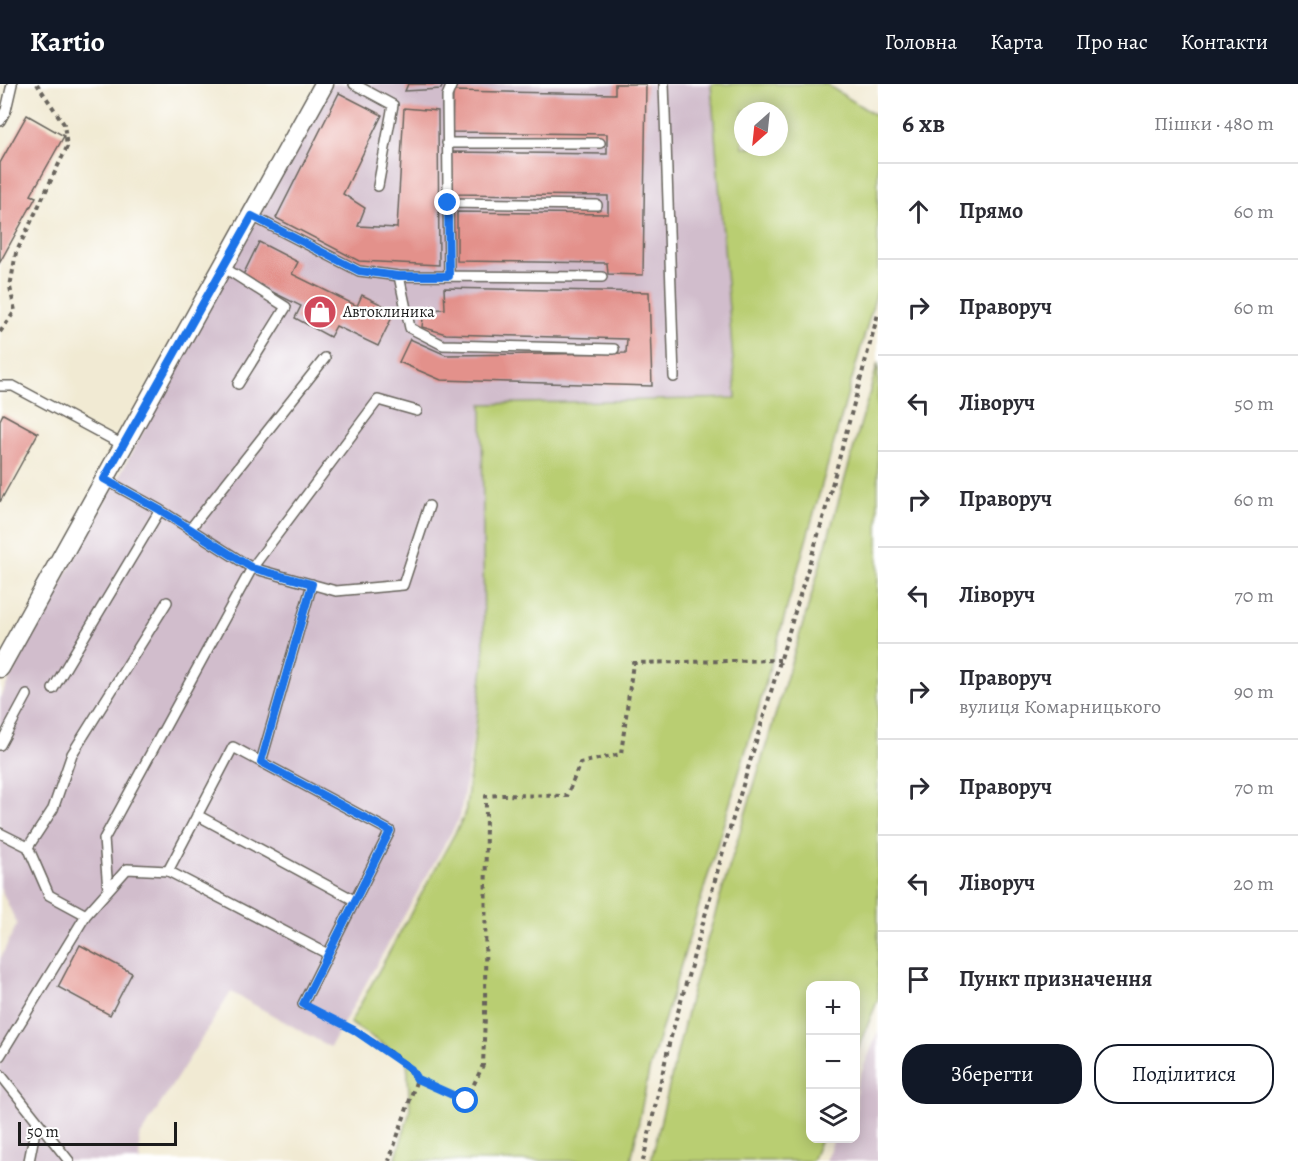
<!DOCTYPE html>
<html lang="uk">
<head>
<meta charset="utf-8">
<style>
	:root { --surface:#fff; --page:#f2f2f3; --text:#2b2b33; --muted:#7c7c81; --line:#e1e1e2; --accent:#111827 }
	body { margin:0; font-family:Alegreya,serif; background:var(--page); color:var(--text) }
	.controls { position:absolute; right:18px; bottom:18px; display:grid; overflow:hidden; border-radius:12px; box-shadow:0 3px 15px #0003 }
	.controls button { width:54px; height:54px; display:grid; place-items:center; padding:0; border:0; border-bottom:2px solid var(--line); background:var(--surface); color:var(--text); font:30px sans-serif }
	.compass { position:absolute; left:734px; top:18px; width:54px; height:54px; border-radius:50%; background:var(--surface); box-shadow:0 3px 15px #0003; rotate:207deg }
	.scale { position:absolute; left:18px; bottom:15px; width:159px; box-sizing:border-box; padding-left:6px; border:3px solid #1c1c1c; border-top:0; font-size:16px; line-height:21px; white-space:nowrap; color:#1c1c1c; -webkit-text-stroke:4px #fff; paint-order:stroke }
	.stop { position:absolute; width:18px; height:18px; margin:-14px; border:4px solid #1a73e8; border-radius:50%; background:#fff }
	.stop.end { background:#1a73e8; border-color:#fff; box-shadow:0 2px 6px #0008 }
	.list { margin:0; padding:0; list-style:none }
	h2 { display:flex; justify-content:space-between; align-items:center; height:78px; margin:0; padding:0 24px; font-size:26px }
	h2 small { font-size:20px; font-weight:400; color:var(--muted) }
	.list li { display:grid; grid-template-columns:39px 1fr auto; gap:18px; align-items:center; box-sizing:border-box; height:96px; padding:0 24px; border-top:2px solid var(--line) }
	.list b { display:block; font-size:22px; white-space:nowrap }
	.list p { margin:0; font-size:20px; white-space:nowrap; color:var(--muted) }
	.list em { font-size:20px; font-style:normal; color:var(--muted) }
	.actions { display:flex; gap:12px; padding:18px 24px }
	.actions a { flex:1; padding:14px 0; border:2px solid var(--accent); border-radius:24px; text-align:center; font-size:21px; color:var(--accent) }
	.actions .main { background:var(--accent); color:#fff }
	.icon { flex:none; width:33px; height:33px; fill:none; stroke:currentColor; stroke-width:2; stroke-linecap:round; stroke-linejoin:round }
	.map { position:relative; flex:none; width:878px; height:1077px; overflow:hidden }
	header { display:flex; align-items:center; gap:36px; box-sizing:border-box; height:84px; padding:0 30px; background:var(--accent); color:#fff }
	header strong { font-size:28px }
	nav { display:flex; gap:33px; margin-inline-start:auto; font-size:21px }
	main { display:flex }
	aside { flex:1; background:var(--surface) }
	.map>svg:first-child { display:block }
	.industrial { fill:#d1bdcc }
	.green { fill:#b9ce72; stroke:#6a7547; stroke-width:1.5; fill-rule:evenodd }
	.building { fill:#e3918b }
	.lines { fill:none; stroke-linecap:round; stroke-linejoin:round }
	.service-casing { stroke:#67645c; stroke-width:12 }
	.minor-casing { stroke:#67645c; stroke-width:21 }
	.path { stroke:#67645c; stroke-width:4; stroke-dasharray:4.5 4.5; stroke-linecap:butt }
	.service { stroke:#fff; stroke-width:9 }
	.minor { stroke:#fff; stroke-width:18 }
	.route { stroke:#1a73e8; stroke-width:8 }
	.labels { text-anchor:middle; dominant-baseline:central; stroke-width:5; stroke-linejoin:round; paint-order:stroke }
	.poi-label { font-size:16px; fill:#1c1c1c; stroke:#fff; text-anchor:start }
</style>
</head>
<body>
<header>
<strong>Kartio</strong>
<nav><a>Головна</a><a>Карта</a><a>Про нас</a><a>Контакти</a></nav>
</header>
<main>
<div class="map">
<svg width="878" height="1077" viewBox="0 0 878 1077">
	<rect width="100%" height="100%" fill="#fff"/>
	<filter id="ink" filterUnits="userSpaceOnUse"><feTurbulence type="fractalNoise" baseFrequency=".0167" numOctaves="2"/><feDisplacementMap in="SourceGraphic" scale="12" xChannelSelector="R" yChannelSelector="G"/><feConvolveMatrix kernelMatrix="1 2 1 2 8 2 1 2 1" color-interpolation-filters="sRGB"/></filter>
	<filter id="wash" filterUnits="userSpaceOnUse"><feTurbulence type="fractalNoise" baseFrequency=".008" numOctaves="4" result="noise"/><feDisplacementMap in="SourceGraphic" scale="24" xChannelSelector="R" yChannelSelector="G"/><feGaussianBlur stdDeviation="1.35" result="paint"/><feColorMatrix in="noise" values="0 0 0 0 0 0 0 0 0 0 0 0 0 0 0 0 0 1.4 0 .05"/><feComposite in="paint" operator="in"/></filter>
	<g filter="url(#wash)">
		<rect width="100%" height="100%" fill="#f1ead3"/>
		<path class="industrial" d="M 330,0 L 711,0 L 736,313 L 482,320 L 485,577 L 460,733 L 330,963 L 231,908 L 139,1054 L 140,1077 L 0,1077 L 0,875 L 17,840 L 0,803 L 0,613 Z
			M 878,947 L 878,1077 L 825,1077 L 834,1055 L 856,1054 L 856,1002 Z"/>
		<path class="green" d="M 711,0 L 826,0 L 878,33 L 878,204 L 755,636 L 649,987 L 631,1077 L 395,1077 L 410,1027 L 407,976 L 350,939 L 465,731 L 484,576 L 482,320 L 736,314 ZM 743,27 L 779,27 L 779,63 L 743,63 Z
			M 878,279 L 878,915 L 856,970 L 856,902 L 810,902 L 810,1054 L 821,1055 L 812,1077 L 651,1077 L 693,903 L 811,513 Z"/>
		<g id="blocks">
			<path class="building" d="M 408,0 L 443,0 L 441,5 L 405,7 Z
				M 615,0 L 646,0 L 643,191 L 608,190 L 607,179 L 457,177 L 457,128 L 608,130 L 608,112 L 451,110 L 452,68 L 607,70 L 607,50 L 452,48 L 453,7 L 615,10 Z
				M 339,9 L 382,31 L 343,110 L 365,124 L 358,142 L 397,144 L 404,24 L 438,27 L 439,181 L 359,177 L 276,134 Z
				M 27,31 L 64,52 L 31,111 L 36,113 L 0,178 L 0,79 Z
				M 259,158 L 298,178 L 292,190 L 357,222 L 362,211 L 395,227 L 378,262 L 336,242 L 330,253 L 295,234 L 301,222 L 242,193 Z
				M 444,204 L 649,208 L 652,302 L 441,296 L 399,278 L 410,255 L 446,271 L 626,269 L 627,255 L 446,250 L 422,243 L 424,226 L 445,225 Z
				M 3,330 L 38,349 L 0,418 L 0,336 Z
				M 80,861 L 132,889 L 110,931 L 58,903 Z"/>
		</g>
	</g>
	<g filter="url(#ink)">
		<use href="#blocks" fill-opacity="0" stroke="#67645c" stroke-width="1.5"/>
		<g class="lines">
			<defs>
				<path id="service" d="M 354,0 L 393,21 L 378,102
					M 664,0 L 674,293
					M 0,37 L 6,26 L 12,0
					M 447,59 L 600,59
					M 448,119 L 597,121
					M 252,132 L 359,187 L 399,192 L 602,193
					M 223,183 L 286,223 L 238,300
					M 399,192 L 410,244 L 443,261 L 614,265
					M 449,192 L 447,12 L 452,0
					M 0,302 L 13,302 L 123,361
					M 417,327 L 378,316 L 252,484 L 336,507 L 403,501 L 429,422
					M 104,395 L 160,426
					M 190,445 L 325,274
					M 53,605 L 160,426 L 252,484 L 104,755 L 108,806
					M 0,661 L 27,611
					M 261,678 L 312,500
					M 197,731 L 354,816
					M 0,749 L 28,763 L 49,811 L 86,831 L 127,785 L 168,787 L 328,870 L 303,920
					M 28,763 L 53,725 L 72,670 L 167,518
					M 168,787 L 233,663 L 390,747 L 328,870
					M 0,972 L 86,831
					M 0,990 L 69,1077
					M 29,1077 L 37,1037"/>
				<path id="minor" d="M 0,584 L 324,0"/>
			</defs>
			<use href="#service" class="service-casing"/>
			<use href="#minor" class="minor-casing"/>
			<path class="path" d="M 0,248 L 15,227 L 10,203 L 16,169 L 67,63 L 64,40 L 37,0
				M 316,927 C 343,940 403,970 417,995 L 389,1077
				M 417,995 L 466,1017 L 483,981 L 485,932 L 486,712 L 502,711 L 567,712 L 580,679 L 621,670 L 633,579 L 780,576
				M 643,1077 L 669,960 L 722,771 L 824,431 L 878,230"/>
			<use href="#service" class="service"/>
			<use href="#minor" class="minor"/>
		</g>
	</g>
	<g class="lines" filter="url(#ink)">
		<path class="route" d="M 448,119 L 449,192 L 399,192 L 359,187 L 252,132 L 104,395 L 160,426 L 252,484 L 312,500 L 261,678 L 390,747 L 303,920 L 354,946 L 411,985 L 417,995 L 466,1017"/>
	</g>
	<defs>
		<symbol id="shop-disc" viewBox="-11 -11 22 22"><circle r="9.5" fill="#d1495b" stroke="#fff"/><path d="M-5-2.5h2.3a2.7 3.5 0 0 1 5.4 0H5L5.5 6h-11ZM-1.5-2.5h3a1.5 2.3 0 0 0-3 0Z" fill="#fff"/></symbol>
	</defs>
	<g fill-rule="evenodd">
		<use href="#shop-disc" x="301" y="209" width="38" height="38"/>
	</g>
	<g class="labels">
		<g class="poi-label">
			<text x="343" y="228">Автоклиника</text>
		</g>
	</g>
</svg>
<div class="controls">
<button>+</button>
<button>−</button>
<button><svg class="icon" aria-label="layers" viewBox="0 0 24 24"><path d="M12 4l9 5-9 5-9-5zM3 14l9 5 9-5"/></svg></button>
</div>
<svg class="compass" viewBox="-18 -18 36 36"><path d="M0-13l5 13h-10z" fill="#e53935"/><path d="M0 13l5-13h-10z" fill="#7c7c81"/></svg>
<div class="scale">50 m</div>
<div class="stop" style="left:466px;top:1017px"></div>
<div class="stop end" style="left:448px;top:119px"></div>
</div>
<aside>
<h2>6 хв<small>Пішки · 480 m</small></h2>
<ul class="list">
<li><svg class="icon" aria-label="ahead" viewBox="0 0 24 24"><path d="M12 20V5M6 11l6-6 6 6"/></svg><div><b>Прямо</b></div><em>60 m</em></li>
<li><svg class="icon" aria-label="right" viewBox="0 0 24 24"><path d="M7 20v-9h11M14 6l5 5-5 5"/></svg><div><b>Праворуч</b></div><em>60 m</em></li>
<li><svg class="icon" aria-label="left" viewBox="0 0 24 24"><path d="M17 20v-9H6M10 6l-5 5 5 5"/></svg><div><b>Ліворуч</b></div><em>50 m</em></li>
<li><svg class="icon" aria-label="right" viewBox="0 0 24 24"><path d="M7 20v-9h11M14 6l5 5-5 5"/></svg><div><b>Праворуч</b></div><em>60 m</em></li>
<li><svg class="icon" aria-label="left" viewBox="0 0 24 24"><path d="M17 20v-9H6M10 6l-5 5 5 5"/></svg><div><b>Ліворуч</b></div><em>70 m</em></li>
<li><svg class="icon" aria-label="right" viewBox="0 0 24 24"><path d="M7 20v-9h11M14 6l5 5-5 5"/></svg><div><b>Праворуч</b><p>вулиця Комарницького</p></div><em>90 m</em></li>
<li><svg class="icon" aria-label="right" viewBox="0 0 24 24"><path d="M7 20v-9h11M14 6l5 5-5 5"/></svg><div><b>Праворуч</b></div><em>70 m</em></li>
<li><svg class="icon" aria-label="left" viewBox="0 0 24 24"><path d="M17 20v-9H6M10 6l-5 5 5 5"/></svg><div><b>Ліворуч</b></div><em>20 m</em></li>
<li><svg class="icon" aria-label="arrive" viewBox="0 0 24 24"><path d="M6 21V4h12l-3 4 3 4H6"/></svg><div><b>Пункт призначення</b></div></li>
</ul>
<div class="actions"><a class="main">Зберегти</a><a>Поділитися</a></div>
</aside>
</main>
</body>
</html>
